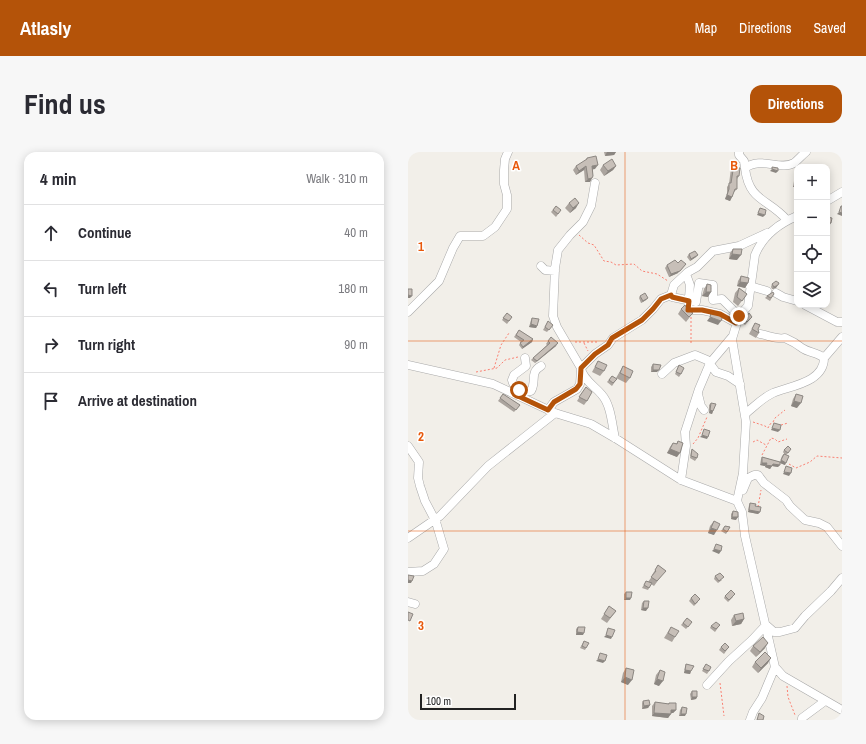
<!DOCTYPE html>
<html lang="en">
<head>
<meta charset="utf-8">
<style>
	:root { --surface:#fff; --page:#f7f7f7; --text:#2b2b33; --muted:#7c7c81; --line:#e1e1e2; --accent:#b45309 }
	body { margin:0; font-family:"Archivo Narrow",sans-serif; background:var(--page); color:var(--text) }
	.controls { position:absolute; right:12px; top:12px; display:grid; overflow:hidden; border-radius:8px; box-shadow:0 2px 10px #0003 }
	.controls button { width:36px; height:36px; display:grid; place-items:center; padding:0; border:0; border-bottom:1px solid var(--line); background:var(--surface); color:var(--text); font:20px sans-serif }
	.scale { position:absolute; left:12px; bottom:10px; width:96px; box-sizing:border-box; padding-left:4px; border:2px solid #222; border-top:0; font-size:11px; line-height:14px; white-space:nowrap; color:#222; -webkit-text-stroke:3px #fff; paint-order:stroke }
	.stop { position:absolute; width:12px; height:12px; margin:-9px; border:3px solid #b45309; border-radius:50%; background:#fff }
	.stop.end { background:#b45309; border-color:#fff; box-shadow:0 1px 4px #0008 }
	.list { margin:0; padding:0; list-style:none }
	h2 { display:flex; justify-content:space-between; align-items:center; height:52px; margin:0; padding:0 16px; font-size:17px }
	h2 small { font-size:13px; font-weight:400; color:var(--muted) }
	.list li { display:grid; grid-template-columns:26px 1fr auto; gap:12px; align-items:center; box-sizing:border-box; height:56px; padding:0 16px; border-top:1px solid var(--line) }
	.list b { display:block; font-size:15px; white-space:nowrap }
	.list em { font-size:13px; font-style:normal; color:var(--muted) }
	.icon { flex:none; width:22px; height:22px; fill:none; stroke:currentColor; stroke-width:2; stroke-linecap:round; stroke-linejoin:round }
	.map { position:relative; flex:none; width:434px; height:568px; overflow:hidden; border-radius:12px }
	header { display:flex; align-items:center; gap:24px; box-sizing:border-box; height:56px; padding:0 20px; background:var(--accent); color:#fff }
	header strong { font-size:19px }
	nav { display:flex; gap:22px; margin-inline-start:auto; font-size:14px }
	.intro { display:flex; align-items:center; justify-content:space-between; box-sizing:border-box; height:96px; padding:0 24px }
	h1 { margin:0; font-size:28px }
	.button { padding:10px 18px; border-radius:12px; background:var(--accent); color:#fff; font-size:14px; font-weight:700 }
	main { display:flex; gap:24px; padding:0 24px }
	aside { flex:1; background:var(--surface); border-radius:12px; box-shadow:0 2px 10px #0003 }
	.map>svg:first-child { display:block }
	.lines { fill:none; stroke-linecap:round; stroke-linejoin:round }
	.minor-casing { stroke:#a9a9a9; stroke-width:9 }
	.path { stroke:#fa8072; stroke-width:1; stroke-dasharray:2 2; stroke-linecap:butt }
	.minor { stroke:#fff; stroke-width:8 }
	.wall { fill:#aba49e }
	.shaded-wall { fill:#8b8681 }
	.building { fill:#c7bfb8; stroke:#8b8681 }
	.route { stroke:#b45309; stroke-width:5 }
	.grid { fill:none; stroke:#e8590c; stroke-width:1; stroke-opacity:0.55 }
	.grid-label { font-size:13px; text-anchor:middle; font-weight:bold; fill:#e8590c; stroke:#fff; stroke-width:3; stroke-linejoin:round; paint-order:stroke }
</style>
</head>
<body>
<header>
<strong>Atlasly</strong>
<nav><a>Map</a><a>Directions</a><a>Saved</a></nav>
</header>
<div class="intro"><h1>Find us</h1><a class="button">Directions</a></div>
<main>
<aside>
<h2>4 min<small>Walk · 310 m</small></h2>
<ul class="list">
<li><svg class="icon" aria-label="ahead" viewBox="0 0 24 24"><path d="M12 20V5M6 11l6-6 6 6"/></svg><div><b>Continue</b></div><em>40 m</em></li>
<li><svg class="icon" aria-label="left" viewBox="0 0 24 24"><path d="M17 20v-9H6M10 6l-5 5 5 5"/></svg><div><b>Turn left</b></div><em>180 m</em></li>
<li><svg class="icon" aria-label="right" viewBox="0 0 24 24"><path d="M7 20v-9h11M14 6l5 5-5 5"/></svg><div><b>Turn right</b></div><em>90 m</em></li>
<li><svg class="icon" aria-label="arrive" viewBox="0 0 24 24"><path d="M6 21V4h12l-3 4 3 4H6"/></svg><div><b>Arrive at destination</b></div></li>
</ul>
</aside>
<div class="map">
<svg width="434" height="568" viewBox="0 0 434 568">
	<rect width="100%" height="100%" fill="#f2efe9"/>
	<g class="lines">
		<defs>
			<path id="minor" d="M 331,0 L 331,3 L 336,9 L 337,16
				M 187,31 L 183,54 L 175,70 L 162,83 L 150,98 L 147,116 L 145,164 L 149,175 L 173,216 C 174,227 188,235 194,243 C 203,253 204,273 207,286
				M 419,49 L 434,40
				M 379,68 C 360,46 341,50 337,16 C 353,4 372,19 386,11 C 390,8 394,3 398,0
				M 133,114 L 137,118 L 147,119
				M 278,122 L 282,133 L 280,158 L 294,158 L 312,162 L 328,171
				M 342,134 L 359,139
				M 368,141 L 375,145 L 389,149
				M 263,143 L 266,133 L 280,120 L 289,115 L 305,99 L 331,94 L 359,81
				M 263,143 L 264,145 L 288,150 L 291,131 L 305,133 L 305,148 L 314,147 L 331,164
				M 397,153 L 429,170 L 434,170
				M 0,160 L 31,129 L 45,96 L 52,84 L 75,84 L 87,75 L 99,57 L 99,43 L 96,32 L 96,18 L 97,7 L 100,0
				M 352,182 C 360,183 368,188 377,186 C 384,189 389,192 394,196 C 401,201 409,200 416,206
				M 0,213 L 85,232 L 147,261 L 183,272 L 207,286 L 273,328 L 329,349 L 334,360 L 337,384 L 367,515 L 375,524 L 434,558
				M 173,216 L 187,202 L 200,193 L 205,186 L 234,168 L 245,157 L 253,147 L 263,143
				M 254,222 L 266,211 L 287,203 L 299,208 L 308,220 L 320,224 L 332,232
				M 113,240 L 105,231 L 104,228 L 106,223 L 118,214 L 117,206
				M 290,242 L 293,254 L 296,258
				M 110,243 L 113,240 L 123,239 C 129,229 121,221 133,214
				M 140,258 L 146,250 L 169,237 L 172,232 L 173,218
				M 337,262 C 346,255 354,246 365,241 C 381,234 416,231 416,206 L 434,185
				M 0,294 L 11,310 L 10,326 L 12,334 L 17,349 L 28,370 L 36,397 L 26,412 L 15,419 L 0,420
				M 273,328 L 278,294 L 277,280 L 291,237 L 302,211 L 324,185
				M 335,338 L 340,326 L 346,323 L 350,323 L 356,331 L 378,348 L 382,354 L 397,368 L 411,371 L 419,375 L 434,394
				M 329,349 L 335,321 L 338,270 L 324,187 L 331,164 L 340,154 L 347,103 C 355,83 370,72 389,64
				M 0,386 L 32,364 L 80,314 L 147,261
				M 0,450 L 7,452
				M 299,533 L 321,509 L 344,488 L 358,473 L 366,480 L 372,480 L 387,476 L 397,464 L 423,439 L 434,426
				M 342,568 L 345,560 L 354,546 L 367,515
				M 394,568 L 394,566 L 417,549"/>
		</defs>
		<use href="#minor" class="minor-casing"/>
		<path class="path" d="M 171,83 L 180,91 L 186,93 L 196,109 L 203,110 L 208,113 L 226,112 L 234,119 L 249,122 L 260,129
			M 283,165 L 283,192
			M 167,190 L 190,190
			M 176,191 L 180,199
			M 86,216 L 93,193 L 101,181
			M 68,220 L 89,216 L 97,208 L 110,205
			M 345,270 L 357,274 L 360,276 L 362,272 L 366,271
			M 365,270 L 367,266 L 377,258
			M 373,273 L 380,271
			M 345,290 L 349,288 L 358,293
			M 285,292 L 290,286 L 299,265
			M 354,303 L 363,286 L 367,287 L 370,290 L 379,287
			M 381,312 L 388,316 L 402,310 L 409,304 L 434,306
			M 350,355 L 353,338
			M 312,531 L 316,564
			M 379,534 L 380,545 L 387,563"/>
		<use href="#minor" class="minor"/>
	</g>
	<path class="wall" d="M 196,0 L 208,0 L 206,3 L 197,4 Z
		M 179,6 L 187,17 L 185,17 L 184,26 L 182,30 L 177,30 L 176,18 L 168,23 L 165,18 L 168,14 L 177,9 Z
		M 326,12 L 329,16 L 331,24 L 329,27 L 329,37 L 325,41 L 324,45 L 322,49 L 317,47 L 319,41 L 319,35 L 321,32 L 323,16 Z
		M 195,13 L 208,14 L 205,18 L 196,24 L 192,18 Z
		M 387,27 L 389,27 L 389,35 L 385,35 L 386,29 Z
		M 161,51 L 168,56 L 162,61 L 157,56 Z
		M 148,54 L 153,58 L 148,65 L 143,60 Z
		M 325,97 L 329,108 L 321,107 L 322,101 Z
		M 281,102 L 288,105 L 282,109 L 279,105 Z
		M 259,113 L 270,121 L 261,125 L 257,116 Z
		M 333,124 L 340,131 L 337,136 L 329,134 L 330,129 Z
		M 299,132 L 300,145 L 294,144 L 296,137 Z
		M 364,132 L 368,136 L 364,137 L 363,135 Z
		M 331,136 L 339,142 L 330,154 L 325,150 L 327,141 Z
		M 366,142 L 362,149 L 357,146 L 359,144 Z
		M 232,144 L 238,148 L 233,151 L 231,146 Z
		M 273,157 L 280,158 L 285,161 L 278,170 L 270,162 Z
		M 99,161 L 104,165 L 99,172 L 94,168 Z
		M 341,161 L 344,165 L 337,173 L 335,171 Z
		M 124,166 L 129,174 L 128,176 L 121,175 L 123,168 Z
		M 140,169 L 143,175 L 139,180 L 135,178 Z
		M 347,171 L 351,181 L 348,186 L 341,182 Z
		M 111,178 L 125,187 L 124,190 L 114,197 L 111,193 L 113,190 L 106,185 Z
		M 140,189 L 148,194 L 127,211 L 123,208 L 125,206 L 139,193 L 138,192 Z
		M 190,209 L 196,219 L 192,224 L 184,220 Z
		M 245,212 L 249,220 L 243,220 L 243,215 Z
		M 271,213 L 273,222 L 271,225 L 267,222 Z
		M 215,214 L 222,226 L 218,231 L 208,226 Z
		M 204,224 L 209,227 L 204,234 L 199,230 Z
		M 178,235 L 179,249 L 176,253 L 169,249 Z
		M 95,242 L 112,253 L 106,260 L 90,249 Z
		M 388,242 L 389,256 L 383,254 L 385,247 Z
		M 303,251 L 305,259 L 304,262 L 301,261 L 301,253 Z
		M 270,289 L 269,305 L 259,301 L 262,295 L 265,291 L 268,292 Z
		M 284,297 L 289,306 L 287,309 L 282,306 L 283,299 Z
		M 376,298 L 381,300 L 378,303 L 377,313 L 372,311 L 370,315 L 364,314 L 362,317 L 357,315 L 357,314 L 352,313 L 353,307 L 354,305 L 372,310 L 374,304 L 376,302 L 377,303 L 375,300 Z
		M 342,351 L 347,354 L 352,360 L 350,362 L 340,360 L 341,353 Z
		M 325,359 L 328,368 L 323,367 L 323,362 Z
		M 306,369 L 306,383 L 300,381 L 302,374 Z
		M 317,374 L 322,375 L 318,382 L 313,379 Z
		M 250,413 L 258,419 L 254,423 L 246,434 L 243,432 L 240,438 L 234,436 L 238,429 L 240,430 L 245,423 L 244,423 Z
		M 307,424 L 314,428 L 310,431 L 306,427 Z
		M 218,440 L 222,448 L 216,448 L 216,442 Z
		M 317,444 L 325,445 L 320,450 L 316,446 Z
		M 283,446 L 290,450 L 286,454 L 281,449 Z
		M 236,449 L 238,459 L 233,458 L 234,451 Z
		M 201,454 L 208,459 L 199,471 L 193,467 Z
		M 326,463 L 336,467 L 333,472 L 324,474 L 323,468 Z
		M 279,466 L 284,470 L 278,477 L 273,473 Z
		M 312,473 L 307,480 L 302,476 L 303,474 Z
		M 170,475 L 175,483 L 168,483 L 168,477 Z
		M 263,475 L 267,485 L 264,490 L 256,486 Z
		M 176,489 L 178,496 L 177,498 L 172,496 Z
		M 345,494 L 357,496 L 348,505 L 342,499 Z
		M 313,495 L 321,495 L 316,502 L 311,498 Z
		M 347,510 L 360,511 L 350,521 L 344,515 Z
		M 278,512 L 283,519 L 282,522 L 276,521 L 277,515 Z
		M 298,512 L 301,519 L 299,522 L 294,519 Z
		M 218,516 L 220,533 L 213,530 L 215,521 Z
		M 252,518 L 251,534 L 246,532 L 248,523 Z
		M 284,539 L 289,545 L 288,547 L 283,548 L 282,542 Z
		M 235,549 L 242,553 L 240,556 L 234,557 L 234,551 Z
		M 247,550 L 260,552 L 261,551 L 268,558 L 265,561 L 263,561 L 260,566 L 244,564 L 244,554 Z
		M 274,555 L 277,564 L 271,564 L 272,558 Z"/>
	<path class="shaded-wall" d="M 199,0 L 208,0 L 206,3 L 197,4 Z
		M 190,13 L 187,17 L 182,18 L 184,14 Z
		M 178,14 L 176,18 L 168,23 L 171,19 Z
		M 208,14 L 205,18 L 196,24 L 200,19 Z
		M 364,17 L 370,19 L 368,21 L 362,19 Z
		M 184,26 L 182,30 L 177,30 L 180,27 Z
		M 387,32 L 389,32 L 389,35 L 385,35 Z
		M 319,43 L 324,45 L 322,49 L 317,47 Z
		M 171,51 L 168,56 L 162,61 L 165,56 Z
		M 431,60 L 434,61 L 434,64 L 429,62 Z
		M 350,61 L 357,63 L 355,65 L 349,63 Z
		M 419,70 L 423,71 L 421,74 L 419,73 Z
		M 324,102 L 333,103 L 329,108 L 321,107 Z
		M 290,103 L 288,105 L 282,109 L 283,107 Z
		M 278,112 L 270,121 L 261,125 L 263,122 Z
		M 332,130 L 340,131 L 337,136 L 329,134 Z
		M 370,133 L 368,136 L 364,137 L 366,135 Z
		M 298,140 L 303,140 L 300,145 L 294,144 Z
		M 0,143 L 4,144 L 2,146 L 0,146 Z
		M 240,146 L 238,148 L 233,151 L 235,149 Z
		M 302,165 L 313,169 L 310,173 L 299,169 Z
		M 123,172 L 129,174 L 128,176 L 121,175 Z
		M 125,187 L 124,190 L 114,197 L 115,195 Z
		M 150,191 L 148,194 L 127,211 L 129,209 Z
		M 245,218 L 251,218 L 249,220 L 243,220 Z
		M 386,249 L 393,251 L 389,256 L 383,254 Z
		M 302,258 L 305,259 L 304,262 L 301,261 Z
		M 364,276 L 372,278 L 370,280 L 363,278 Z
		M 294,283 L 300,285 L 299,287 L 292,285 Z
		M 262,297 L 272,301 L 269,305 L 259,301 Z
		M 373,308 L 378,311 L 377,313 L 372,311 Z
		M 354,311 L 359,311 L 357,314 L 352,313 Z
		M 365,312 L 372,313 L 370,315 L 364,314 L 362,317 L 357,315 L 358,313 Z
		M 376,320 L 383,321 L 381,324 L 375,322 Z
		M 341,358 L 352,360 L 350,362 L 340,360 Z
		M 324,365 L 330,365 L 328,368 L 323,367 Z
		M 303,376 L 309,378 L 306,383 L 300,381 Z
		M 306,397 L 313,399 L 311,402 L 304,399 Z
		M 0,428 L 4,429 L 3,431 L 0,431 Z
		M 218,446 L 223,446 L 222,448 L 216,448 Z
		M 235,456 L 240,456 L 238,459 L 233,458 Z
		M 336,467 L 333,472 L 324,474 L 328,469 Z
		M 169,480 L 176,481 L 175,483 L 168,483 Z
		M 198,483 L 204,485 L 203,487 L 196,485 Z
		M 360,491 L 357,496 L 348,505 L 352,500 Z
		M 363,506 L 360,511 L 350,521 L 353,516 Z
		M 190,507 L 197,509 L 195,511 L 188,509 Z
		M 277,518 L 283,519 L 282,522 L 276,521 Z
		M 217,525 L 224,528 L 220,533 L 213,530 Z
		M 249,527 L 255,529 L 251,534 L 246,532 Z
		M 284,545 L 289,545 L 288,547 L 283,548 Z
		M 242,553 L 240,556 L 234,557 L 236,554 Z
		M 263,558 L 268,558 L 265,561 L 261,561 Z
		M 246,561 L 263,562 L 260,566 L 244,564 Z
		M 273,562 L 278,562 L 277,564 L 271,564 Z"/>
	<path class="building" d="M 188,4 L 190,13 L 184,14 L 185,24 L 184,26 L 180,27 L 178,14 L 171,19 L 168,14 L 179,7 L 179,6 Z
		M 204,7 L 208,14 L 200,19 L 195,13 Z
		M 326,12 L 329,12 L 329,16 L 332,16 L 331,24 L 329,24 L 329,37 L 327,37 L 324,45 L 319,43 L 321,37 L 321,31 L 323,31 Z
		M 364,15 L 370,16 L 370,19 L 364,17 Z
		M 387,27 L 389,27 L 389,32 L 387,32 Z
		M 167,46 L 171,51 L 165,56 L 161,51 Z
		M 148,54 L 153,58 L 150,62 L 145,58 Z
		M 433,54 L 434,54 L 434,61 L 431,60 Z
		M 352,56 L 358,58 L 357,63 L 350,61 Z
		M 419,65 L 424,66 L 423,71 L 419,70 Z
		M 325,97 L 334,97 L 333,103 L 324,102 Z
		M 287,99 L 290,103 L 283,107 L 281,102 Z
		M 267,108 L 270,111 L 273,108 L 278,112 L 272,119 L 263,122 L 259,113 Z
		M 333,124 L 341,126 L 340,131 L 332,130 Z
		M 368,129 L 371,131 L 370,133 L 366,135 L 364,132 Z
		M 299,132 L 303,133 L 303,140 L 298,140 Z
		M 331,136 L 339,142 L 334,149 L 329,145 Z
		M 0,137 L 4,137 L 4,144 L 0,143 Z
		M 365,140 L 366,142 L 363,146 L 359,144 Z
		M 237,141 L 240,146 L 235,149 L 232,144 Z
		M 277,153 L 280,158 L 285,161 L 281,165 L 273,157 Z
		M 99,161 L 104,165 L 101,169 L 95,166 Z
		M 303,161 L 315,164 L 313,169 L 302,165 Z
		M 341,161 L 344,165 L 339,170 L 336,168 Z
		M 124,166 L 131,167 L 129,174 L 123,172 Z
		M 140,169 L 145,173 L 141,178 L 137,175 Z
		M 347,171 L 352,173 L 350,177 L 351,181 L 344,177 Z
		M 111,178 L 125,187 L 115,195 L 112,191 L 116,188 L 108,183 Z
		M 143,185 L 150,191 L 129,209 L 125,206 L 142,191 L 140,189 Z
		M 190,209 L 199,213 L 196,219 L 187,215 Z
		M 245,212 L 253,213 L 251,218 L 245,218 Z
		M 271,213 L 276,216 L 273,222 L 268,220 Z
		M 215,214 L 225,219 L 222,226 L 212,221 Z
		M 204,224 L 209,227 L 205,231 L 201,228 Z
		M 178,235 L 184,240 L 179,249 L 171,245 Z
		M 95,242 L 112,253 L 108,258 L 92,246 Z
		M 388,242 L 395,244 L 393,251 L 386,249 Z
		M 303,251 L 308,252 L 305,259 L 302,258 Z
		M 366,271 L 373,273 L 372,278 L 364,276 Z
		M 296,277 L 302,279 L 300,285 L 294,283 Z
		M 270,289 L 275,291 L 272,301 L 262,297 L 265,291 L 269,292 Z
		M 380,294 L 383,297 L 380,301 L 376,298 Z
		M 284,297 L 290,302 L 289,306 L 283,304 Z
		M 376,302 L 381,304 L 378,311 L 373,308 Z
		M 354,305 L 372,310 L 372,313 L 365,312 L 364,314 L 358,313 L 359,311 L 354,311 Z
		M 378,314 L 384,316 L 383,321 L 376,320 Z
		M 342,351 L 348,352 L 347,354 L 353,355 L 352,360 L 341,358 Z
		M 325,359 L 330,360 L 330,365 L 324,365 Z
		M 306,369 L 312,372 L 309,378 L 303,376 Z
		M 317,374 L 322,375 L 319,380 L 315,377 Z
		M 308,392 L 314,394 L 313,399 L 306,397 Z
		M 250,413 L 258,419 L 249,429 L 243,425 L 248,419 L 247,418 Z
		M 312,421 L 316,425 L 311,429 L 307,424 Z
		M 0,423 L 6,424 L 4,429 L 0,428 Z
		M 238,429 L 244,431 L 241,436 L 236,433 Z
		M 323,438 L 327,442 L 321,448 L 317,444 Z
		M 218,440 L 224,440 L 223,446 L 218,446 Z
		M 287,442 L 292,447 L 287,452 L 283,446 Z
		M 236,449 L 241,449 L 240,456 L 235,456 Z
		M 201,454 L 208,459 L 202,466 L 196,462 Z
		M 0,460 L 5,462 L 2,469 L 0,468 Z
		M 335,461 L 336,467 L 328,469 L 326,463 Z
		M 279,466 L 284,470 L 280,475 L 275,471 Z
		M 308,470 L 312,473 L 308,477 L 303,474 Z
		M 170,475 L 177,475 L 176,481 L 169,480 Z
		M 263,475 L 271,479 L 267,485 L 260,481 Z
		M 200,476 L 207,478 L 204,485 L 198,483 Z
		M 355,485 L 360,491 L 352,500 L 345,494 Z
		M 176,489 L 181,491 L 178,496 L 174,494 Z
		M 317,491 L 321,495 L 317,499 L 313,495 Z
		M 357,500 L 363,506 L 353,516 L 347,510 Z
		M 192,501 L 199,503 L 197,509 L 190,507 Z
		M 278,512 L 286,514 L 283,519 L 277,518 Z
		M 298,512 L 303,515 L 301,519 L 295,517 Z
		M 218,516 L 226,518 L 224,528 L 217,525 Z
		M 252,518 L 257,520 L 255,529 L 249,527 Z
		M 284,539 L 289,539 L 289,545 L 284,545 Z
		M 241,548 L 242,553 L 236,554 L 235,549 Z
		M 247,550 L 261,552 L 261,551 L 268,551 L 268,558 L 263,558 L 263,562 L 246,561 Z
		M 274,555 L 279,556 L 278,562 L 273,562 Z
		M 351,561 L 356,564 L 355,568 L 349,568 Z"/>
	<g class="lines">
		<path class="route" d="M 111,238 L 113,240 L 110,244 L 140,258 L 146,250 L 168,237 L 172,232 L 173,216 L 187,202 L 200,193 L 204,186 L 234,168 L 245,157 L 253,147 L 263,143 L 264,145 L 281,149 L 280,158 L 294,158 L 312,162 L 328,171 L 331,164"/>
	</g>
	<path class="grid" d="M 217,0 L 217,568M 0,189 L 434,189M 0,379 L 434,379"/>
	<g class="grid-label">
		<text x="108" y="18">A</text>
		<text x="326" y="18">B</text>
		<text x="13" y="99">1</text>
		<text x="13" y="289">2</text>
		<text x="13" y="478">3</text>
	</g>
</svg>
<div class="controls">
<button>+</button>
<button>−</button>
<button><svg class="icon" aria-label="locate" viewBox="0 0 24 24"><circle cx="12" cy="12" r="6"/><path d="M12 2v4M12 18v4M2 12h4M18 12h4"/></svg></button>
<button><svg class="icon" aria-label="layers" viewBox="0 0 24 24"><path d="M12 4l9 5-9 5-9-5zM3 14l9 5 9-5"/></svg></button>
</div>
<div class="scale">100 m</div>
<div class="stop" style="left:111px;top:238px"></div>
<div class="stop end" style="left:331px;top:164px"></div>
</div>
</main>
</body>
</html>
